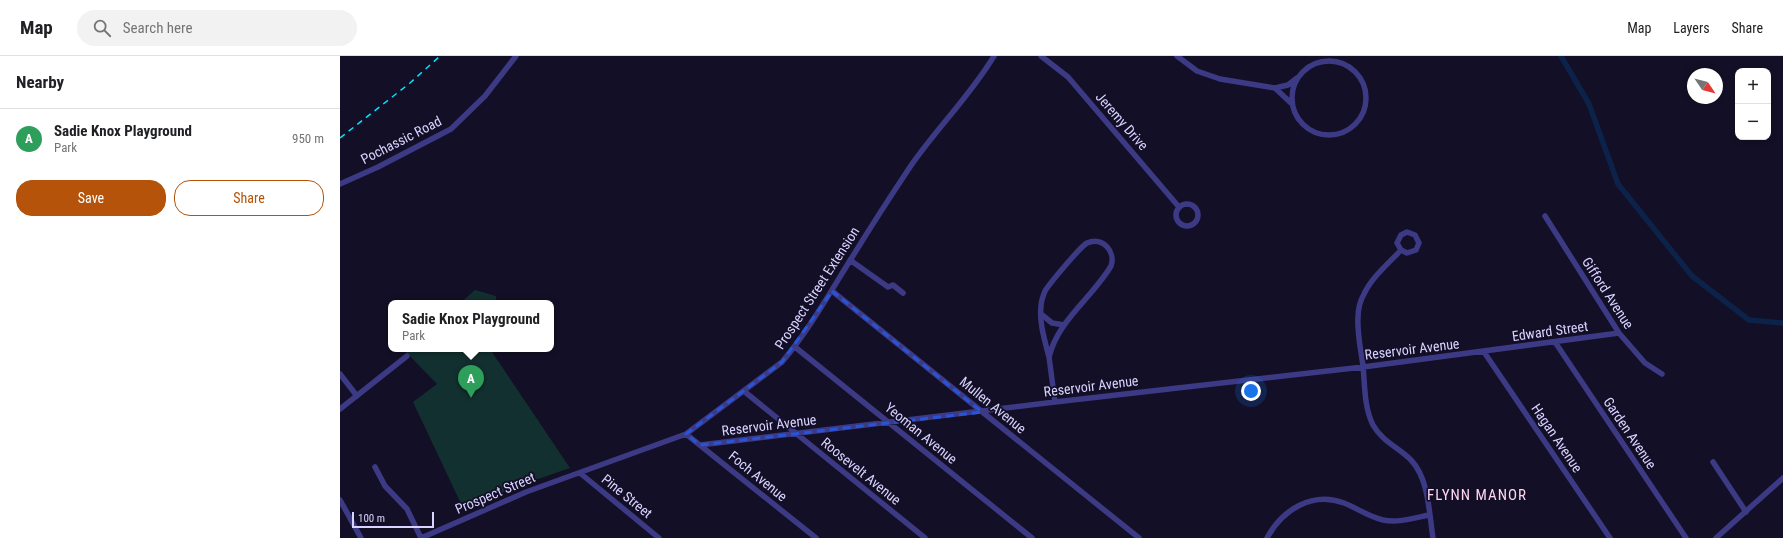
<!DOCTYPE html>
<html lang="en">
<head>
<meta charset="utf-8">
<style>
	:root { --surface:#fff; --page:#f2f2f2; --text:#202124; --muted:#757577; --line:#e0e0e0; --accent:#b45309 }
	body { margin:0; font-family:"Roboto Condensed",sans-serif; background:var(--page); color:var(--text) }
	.controls { position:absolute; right:12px; top:12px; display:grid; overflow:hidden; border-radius:8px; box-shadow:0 2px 6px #0003 }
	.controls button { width:36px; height:36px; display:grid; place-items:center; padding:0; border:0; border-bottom:1px solid var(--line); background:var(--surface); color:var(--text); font:20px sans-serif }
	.compass { position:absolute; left:1347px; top:12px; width:36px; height:36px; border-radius:50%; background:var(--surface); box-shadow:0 2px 6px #0003; rotate:125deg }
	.scale { position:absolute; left:12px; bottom:10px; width:82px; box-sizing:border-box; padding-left:4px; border:2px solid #d9d4ff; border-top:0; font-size:11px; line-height:14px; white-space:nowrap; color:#d9d4ff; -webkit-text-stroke:3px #130f26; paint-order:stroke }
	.you { position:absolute; left:911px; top:335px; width:14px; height:14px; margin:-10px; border:3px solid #fff; border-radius:50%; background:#1a73e8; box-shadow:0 0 0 6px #1a73e833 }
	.badge { display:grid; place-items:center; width:26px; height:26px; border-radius:50%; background:var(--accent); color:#fff; font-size:13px; font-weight:700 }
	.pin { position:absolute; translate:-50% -33px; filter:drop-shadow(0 1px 2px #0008) }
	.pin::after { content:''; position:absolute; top:21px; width:14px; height:12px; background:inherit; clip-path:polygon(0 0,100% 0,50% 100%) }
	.popup { position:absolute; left:48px; top:244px; width:166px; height:52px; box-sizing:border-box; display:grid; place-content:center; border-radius:8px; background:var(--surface); filter:drop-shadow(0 1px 3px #0005); font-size:13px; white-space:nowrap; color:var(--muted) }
	.popup b { font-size:15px; color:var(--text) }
	.popup::after { content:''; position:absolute; left:50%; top:100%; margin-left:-8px; border:8px solid transparent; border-top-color:var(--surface) }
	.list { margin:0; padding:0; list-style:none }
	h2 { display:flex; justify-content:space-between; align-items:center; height:52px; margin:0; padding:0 16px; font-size:17px }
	h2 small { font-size:13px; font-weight:400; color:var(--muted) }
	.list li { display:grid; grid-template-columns:26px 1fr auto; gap:12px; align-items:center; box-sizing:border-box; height:60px; padding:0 16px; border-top:1px solid var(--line) }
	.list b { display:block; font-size:15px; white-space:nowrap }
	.list p { margin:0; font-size:13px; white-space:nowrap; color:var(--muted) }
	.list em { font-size:13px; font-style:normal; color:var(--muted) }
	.actions { display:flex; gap:8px; padding:12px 16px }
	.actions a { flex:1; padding:9px 0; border:1px solid var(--accent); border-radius:16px; text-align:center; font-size:14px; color:var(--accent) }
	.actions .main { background:var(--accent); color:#fff }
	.icon { flex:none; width:22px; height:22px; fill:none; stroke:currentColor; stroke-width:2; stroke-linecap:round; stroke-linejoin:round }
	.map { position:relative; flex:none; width:1443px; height:482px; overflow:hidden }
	header { display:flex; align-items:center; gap:24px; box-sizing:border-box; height:56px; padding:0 20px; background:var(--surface); border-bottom:1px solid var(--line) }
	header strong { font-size:19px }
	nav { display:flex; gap:22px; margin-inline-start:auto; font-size:14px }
	.search { width:280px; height:36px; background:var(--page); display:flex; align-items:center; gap:10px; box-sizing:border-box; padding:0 14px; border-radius:22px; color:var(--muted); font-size:15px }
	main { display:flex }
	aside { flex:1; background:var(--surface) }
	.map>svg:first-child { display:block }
	.green { fill:#12302f }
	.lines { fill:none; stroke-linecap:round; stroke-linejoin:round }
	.canal { stroke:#0c2248; stroke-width:5.5 }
	.minor { stroke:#3d3a85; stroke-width:5.5 }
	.rail { stroke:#00e5ff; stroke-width:1.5; stroke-dasharray:6 5; stroke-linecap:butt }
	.marked { fill:none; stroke:#2655da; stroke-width:3; stroke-dasharray:8 5; stroke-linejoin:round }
	.labels { text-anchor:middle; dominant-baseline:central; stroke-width:3.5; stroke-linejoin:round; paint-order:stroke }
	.street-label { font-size:14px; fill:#d9d4ff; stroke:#130f26 }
	.neighbourhood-label { font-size:15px; letter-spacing:1px; fill:#ffd6f0; stroke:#130f26 }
</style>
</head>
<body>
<header>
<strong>Map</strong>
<div class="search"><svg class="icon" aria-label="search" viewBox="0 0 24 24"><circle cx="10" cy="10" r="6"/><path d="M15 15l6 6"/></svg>Search here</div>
<nav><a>Map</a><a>Layers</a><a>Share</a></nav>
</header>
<main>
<aside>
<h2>Nearby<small></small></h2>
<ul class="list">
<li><span class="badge" style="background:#2e9e5b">A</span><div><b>Sadie Knox Playground</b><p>Park</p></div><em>950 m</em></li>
</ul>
<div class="actions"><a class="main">Save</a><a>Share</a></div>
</aside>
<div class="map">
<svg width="1443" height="482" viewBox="0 0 1443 482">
	<rect width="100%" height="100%" fill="#130f26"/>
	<path class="green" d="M 135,234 L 156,240 L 156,247 L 120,247 Z
		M 63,293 L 152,293 L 152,296 L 230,412 L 175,431 L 124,454 L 73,346 L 97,328 Z"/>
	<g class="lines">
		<path class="canal" d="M 1221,0 L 1249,48 L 1278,128 L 1352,220 L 1409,264 L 1443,267"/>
		<path class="minor" d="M 701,0 L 728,21 L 839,151
			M 837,0 L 857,15 L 880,23 L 935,32 L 948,29 L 957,22
			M952 42a37 37 0 1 1 74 0a37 37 0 1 1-74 0Z
			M 935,32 L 952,48
			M 0,128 L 38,111 L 111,73 L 145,40 L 176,0
			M836 159a11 11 0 1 1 22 0a11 11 0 1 1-22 0Z
			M 1205,160 L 1279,277 L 1305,307 L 1322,318
			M 1061,194 L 1057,187 L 1061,179 L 1067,176 L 1075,179 L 1079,187 L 1076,194 L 1067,197 L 1061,194 C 1048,208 1032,221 1024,238 C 1020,245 1018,254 1018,262 C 1017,278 1021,294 1023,310 C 1025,330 1024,351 1033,369 C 1042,385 1059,392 1071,404 C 1089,423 1089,457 1093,482
			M 510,204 L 548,231 L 553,229 L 563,237
			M 492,235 L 799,482
			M 701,258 L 712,267 L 724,269
			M 1215,286 L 1346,482
			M 455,291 L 692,482
			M 1144,296 L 1270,482
			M 709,301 C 705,285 699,267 701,250 C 701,245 703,240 705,235 C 710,227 740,191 747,187 C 763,180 776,196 771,210 C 752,242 718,264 709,301 L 715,346
			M 0,318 L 17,340
			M 405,336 L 585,482
			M 0,353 L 67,300
			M 346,378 L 476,482
			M 360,389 L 715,346 L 1023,311 L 1279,277
			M 1373,406 L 1406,456
			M 35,411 L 45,430 L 67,453 L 81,482
			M 240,417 L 319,482
			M 0,444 L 21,482
			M 81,482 L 186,436 L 346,378 L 442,306 C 469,274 489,238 511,203 C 530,172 550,141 570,111 C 596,73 630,40 654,0
			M 927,482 C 942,454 972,435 1004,447 C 1017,452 1029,461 1043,464 C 1059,467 1074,462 1089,459
			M 1376,482 L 1443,422"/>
		<path class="rail" d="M 0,82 L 70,27 L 100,0"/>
	</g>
	<path class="marked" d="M 492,235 L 642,356 L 360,389 L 346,378 L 442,306 Z"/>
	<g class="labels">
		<g class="street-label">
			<text transform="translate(782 65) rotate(49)">Jeremy Drive</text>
			<text transform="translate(61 84) rotate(-27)">Pochassic Road</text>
			<text transform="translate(477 232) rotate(-57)">Prospect Street Extension</text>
			<text transform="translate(1268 237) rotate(57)">Gifford Avenue</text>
			<text transform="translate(1210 275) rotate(-8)">Edward Street</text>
			<text transform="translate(1072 293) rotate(-7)">Reservoir Avenue</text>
			<text transform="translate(751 330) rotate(-7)">Reservoir Avenue</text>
			<text transform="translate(653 349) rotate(39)">Mullen Avenue</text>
			<text transform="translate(429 369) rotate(-7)">Reservoir Avenue</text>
			<text transform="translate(581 377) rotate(39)">Yeoman Avenue</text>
			<text transform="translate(1290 377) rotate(56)">Garden Avenue</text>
			<text transform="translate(1217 382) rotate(56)">Hagan Avenue</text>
			<text transform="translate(521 415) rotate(39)">Roosevelt Avenue</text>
			<text transform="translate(418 420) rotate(39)">Foch Avenue</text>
			<text transform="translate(155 437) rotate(-23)">Prospect Street</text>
			<text transform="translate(287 440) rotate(39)">Pine Street</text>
		</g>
		<g class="neighbourhood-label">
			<text x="1137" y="439">FLYNN MANOR</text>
		</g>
	</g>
</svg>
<div class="controls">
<button>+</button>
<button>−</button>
</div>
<svg class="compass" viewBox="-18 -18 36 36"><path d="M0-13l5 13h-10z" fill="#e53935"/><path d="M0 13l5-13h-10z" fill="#757577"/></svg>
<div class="scale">100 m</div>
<div class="you"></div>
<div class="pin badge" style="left:131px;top:342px;background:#2e9e5b">A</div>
<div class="popup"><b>Sadie Knox Playground</b>Park</div>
</div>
</main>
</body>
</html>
